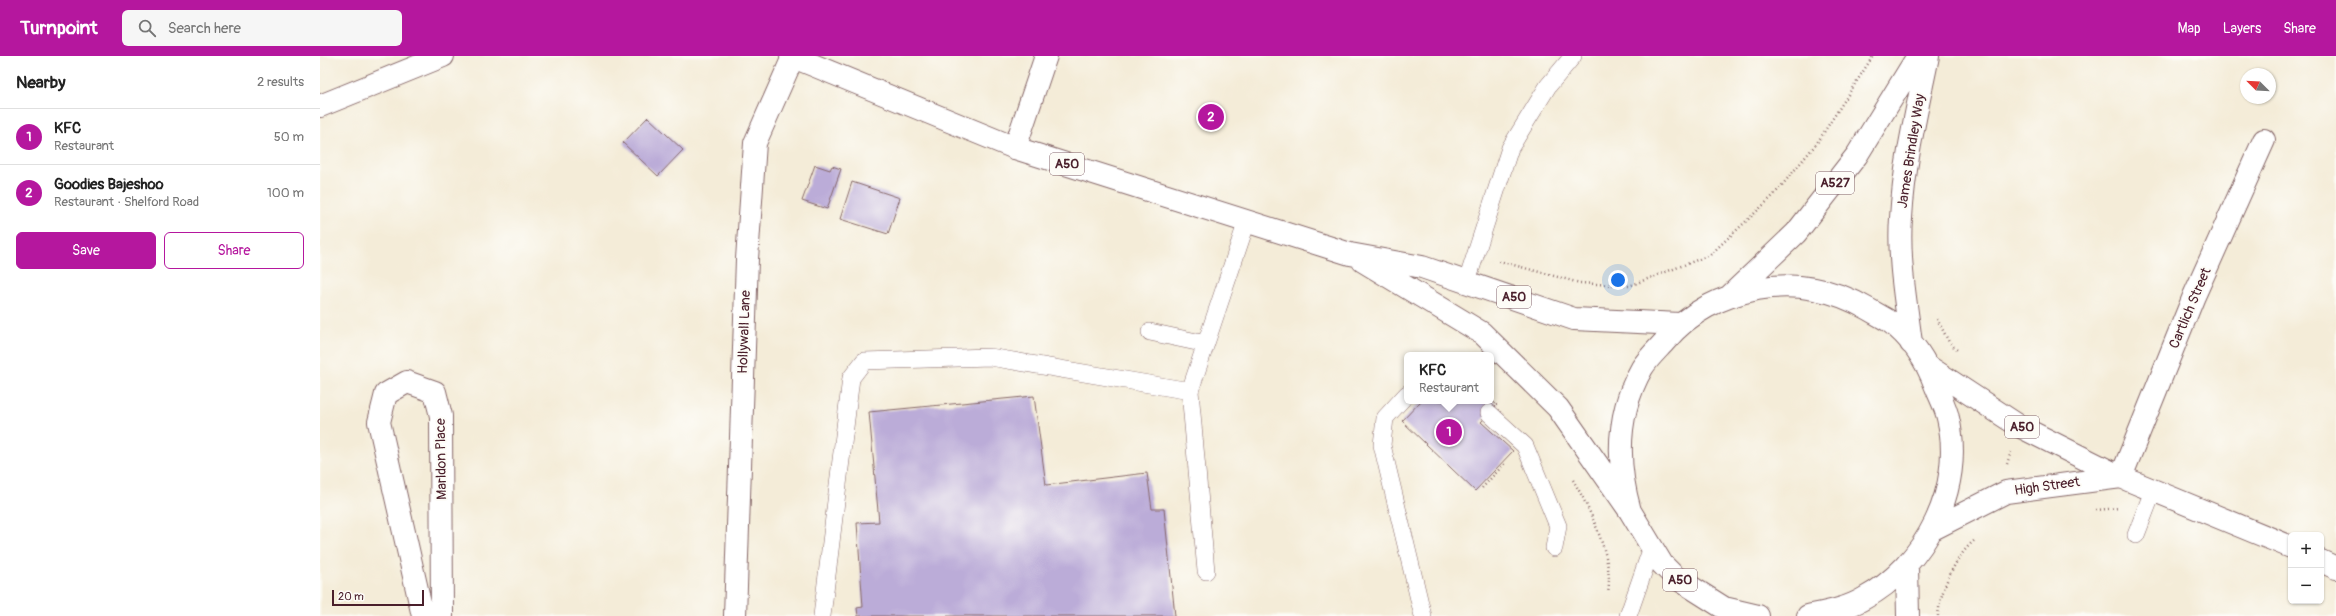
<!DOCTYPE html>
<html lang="en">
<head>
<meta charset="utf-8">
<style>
	:root { --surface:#fff; --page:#f6f6f6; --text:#222; --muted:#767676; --line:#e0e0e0; --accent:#b5179e }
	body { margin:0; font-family:Pangolin,sans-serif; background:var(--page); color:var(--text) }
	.controls { position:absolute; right:12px; bottom:12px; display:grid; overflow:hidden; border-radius:6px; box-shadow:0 1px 3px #0004 }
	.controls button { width:36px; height:36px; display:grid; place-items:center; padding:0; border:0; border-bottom:1px solid var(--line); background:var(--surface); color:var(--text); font:20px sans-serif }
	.compass { position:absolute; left:1920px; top:12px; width:36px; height:36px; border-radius:50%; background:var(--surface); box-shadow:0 1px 3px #0004; rotate:294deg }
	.scale { position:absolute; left:12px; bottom:10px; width:92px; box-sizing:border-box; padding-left:4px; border:2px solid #4a1f2b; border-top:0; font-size:11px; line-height:14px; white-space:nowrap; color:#4a1f2b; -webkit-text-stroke:3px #fdfcf7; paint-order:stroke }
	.you { position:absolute; left:1298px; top:224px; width:14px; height:14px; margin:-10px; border:3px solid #fff; border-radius:50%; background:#1a73e8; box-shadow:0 0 0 6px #1a73e833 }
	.badge { display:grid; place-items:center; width:26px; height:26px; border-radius:50%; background:var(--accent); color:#fff; font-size:13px; font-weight:700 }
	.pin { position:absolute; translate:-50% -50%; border:2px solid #fff; box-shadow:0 1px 4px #0006 }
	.popup { position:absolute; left:1084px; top:296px; width:90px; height:52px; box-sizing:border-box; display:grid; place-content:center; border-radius:6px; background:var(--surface); filter:drop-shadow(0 1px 3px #0005); font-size:13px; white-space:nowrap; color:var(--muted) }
	.popup b { font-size:15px; color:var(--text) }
	.popup::after { content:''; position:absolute; left:50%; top:100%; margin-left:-8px; border:8px solid transparent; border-top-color:var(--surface) }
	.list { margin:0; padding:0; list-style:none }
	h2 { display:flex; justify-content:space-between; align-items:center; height:52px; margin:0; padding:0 16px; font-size:17px }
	h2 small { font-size:13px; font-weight:400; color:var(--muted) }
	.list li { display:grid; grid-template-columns:26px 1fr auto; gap:12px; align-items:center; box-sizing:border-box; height:56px; padding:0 16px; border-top:1px solid var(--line) }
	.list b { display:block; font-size:15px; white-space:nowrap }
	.list p { margin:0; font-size:13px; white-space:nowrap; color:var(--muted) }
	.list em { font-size:13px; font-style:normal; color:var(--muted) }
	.actions { display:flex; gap:8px; padding:12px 16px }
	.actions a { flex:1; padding:9px 0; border:1px solid var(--accent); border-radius:6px; text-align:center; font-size:14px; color:var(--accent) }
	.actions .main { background:var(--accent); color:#fff }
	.icon { flex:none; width:22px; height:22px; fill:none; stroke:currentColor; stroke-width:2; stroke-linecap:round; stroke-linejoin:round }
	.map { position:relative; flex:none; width:2016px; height:560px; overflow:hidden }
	header { display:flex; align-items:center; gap:24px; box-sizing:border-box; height:56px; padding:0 20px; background:var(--accent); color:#fff }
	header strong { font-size:19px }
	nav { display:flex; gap:22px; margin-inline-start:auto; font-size:14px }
	.search { width:280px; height:36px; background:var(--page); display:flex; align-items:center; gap:10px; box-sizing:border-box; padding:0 14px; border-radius:6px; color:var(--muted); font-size:15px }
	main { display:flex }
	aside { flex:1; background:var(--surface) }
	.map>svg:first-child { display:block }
	.building { fill:#bbacd8 }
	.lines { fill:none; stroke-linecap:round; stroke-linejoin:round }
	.service-casing { stroke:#866768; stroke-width:18 }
	.minor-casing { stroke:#866768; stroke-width:24 }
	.tertiary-casing { stroke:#866768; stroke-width:24 }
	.primary-casing { stroke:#866768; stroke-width:24 }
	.path { stroke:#866768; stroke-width:2.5; stroke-dasharray:1 3; stroke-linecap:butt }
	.service { stroke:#fff; stroke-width:17 }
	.minor { stroke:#fff; stroke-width:22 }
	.tertiary { stroke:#fff; stroke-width:22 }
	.primary { stroke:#fff; stroke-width:22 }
	.labels { text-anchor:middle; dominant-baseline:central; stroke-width:4; stroke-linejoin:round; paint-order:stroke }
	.shield { fill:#fdfcf7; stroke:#806168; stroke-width:1 }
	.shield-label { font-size:13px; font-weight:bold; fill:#4a1f2b }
	.street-label { font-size:14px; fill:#4a1f2b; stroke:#fdfcf7 }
</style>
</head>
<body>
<header>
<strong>Turnpoint</strong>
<div class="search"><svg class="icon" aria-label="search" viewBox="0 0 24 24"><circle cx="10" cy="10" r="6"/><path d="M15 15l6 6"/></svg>Search here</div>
<nav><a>Map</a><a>Layers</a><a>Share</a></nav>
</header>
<main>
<aside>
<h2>Nearby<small>2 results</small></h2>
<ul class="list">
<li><span class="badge">1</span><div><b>KFC</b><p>Restaurant</p></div><em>50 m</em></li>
<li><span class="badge">2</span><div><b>Goodies Bajeshoo</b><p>Restaurant · Shelford Road</p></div><em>100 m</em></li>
</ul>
<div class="actions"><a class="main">Save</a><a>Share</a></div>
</aside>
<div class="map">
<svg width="2016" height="560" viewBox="0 0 2016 560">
	<rect width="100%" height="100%" fill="#fdfcf7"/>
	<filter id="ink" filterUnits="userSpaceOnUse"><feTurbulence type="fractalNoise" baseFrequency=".025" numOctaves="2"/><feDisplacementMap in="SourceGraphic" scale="8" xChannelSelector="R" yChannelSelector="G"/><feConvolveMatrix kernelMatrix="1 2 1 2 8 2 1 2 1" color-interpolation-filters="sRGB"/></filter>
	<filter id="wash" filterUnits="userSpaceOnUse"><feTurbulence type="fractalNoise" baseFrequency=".012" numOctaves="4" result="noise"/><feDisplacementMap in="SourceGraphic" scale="16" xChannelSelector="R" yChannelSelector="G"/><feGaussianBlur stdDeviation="0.9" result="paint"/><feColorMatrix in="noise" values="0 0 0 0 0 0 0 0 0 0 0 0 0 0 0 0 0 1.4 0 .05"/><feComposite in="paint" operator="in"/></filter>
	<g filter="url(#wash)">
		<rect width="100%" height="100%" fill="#f4ecd8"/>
		<g id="blocks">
			<path class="building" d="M 328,61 L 363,94 L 338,120 L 303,87 Z
				M 495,109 L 510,114 L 512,110 L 521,113 L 507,153 L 482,145 Z
				M 532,126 L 580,142 L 568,178 L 520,163 Z
				M 714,340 L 726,429 L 827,417 L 832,453 L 844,453 L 855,560 L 538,560 L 537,552 L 543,551 L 537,467 L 559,466 L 549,356 Z
				M 1171,344 L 1177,349 L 1161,366 L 1193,395 L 1155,435 L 1082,365 L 1101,345 Z"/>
		</g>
	</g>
	<g filter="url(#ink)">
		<use href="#blocks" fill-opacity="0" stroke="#866768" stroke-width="1"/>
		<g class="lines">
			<defs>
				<path id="service" d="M 1147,225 L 1190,92 L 1228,30 L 1253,0
					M 830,276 L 886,288
					M 1087,338 L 1065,362 L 1062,389 L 1103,560
					M 1169,357 L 1205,390 L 1238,470 L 1234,492
					M 1816,479 L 1833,435
					M 886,515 L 870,335 L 927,165
					M 502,560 L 531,322 L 544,305 L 670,301 L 870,335
					M 1308,560 L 1332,491"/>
				<path id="minor" d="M 695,92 L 726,0
					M 1801,421 L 1874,240 L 1944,84
					M 103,560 L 59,366 L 66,338 L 87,326 L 115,336 L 121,360 L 122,560"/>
				<path id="tertiary" d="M 0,50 L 123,0
					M 415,560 L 427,203 L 435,87 L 473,1"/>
				<path id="primary" d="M 471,0 L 695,92 L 1030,198 L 1102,211 L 1254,263 L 1360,268
					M 1043,205 L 1162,277 L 1238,352 L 1310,455 L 1342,508 L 1355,521 L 1404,552 L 1438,560
					M 1411,239 L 1476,177 L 1537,99 L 1598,0
					M 1591,287 C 1586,246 1578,204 1581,162 C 1584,107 1597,54 1608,0
					M 1609,311 L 1699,370 L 1801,421 L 1971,491
					M 1310,455 C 1296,406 1296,358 1322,312 C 1328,302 1338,293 1346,284 C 1371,255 1400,241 1437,233 C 1475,226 1514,233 1548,253 C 1555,257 1562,261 1569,265 C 1591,281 1607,306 1616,331 C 1620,341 1626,352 1628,362 C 1645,432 1605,510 1543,543 C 1526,553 1507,556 1488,560
					M 1613,473 L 1686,436 L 1801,421
					M 2001,505 L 2016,512
					M 1587,510 L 1588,560"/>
			</defs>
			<use href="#service" class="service-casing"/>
			<use href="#minor" class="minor-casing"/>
			<use href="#tertiary" class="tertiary-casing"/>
			<use href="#primary" class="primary-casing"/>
			<path class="path" d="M 1179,205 L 1260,227 L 1309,230 L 1390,199 L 1453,140 L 1497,87 L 1553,0
				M 1617,263 L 1629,286 L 1638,295
				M 1687,408 L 1691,396
				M 1253,424 C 1270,453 1294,503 1288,536
				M 1162,432 L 1185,407
				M 1776,454 L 1799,452
				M 1618,560 C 1620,535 1635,500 1655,484"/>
			<use href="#service" class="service"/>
			<use href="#minor" class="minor"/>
			<use href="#tertiary" class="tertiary"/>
			<use href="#primary" class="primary"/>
		</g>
	</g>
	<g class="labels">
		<g class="shield">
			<rect x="730" y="97" width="34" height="22" rx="3"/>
			<rect x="1496" y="116" width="38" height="22" rx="3"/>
			<rect x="1177" y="230" width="34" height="22" rx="3"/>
			<rect x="1685" y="360" width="34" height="22" rx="3"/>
			<rect x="1343" y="513" width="34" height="22" rx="3"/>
		</g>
		<g class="shield-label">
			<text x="747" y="108">A50</text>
			<text x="1515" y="127">A527</text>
			<text x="1194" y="241">A50</text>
			<text x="1702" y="371">A50</text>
			<text x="1360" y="524">A50</text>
		</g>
		<g class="street-label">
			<text transform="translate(1591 95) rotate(-81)">James Brindley Way</text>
			<text transform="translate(1870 252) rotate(-67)">Cartlich Street</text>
			<text transform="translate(424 276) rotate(-88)">Hollywall Lane</text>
			<text transform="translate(121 403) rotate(-91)">Marldon Place</text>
			<text transform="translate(1727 430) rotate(-8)">High Street</text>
		</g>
	</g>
</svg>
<div class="controls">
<button>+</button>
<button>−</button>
</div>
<svg class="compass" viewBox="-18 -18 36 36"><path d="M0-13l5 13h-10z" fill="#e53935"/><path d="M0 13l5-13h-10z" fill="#767676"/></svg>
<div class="scale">20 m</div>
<div class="you"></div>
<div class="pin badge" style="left:1129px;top:376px">1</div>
<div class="popup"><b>KFC</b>Restaurant</div>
<div class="pin badge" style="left:891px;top:61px">2</div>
</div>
</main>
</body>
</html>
